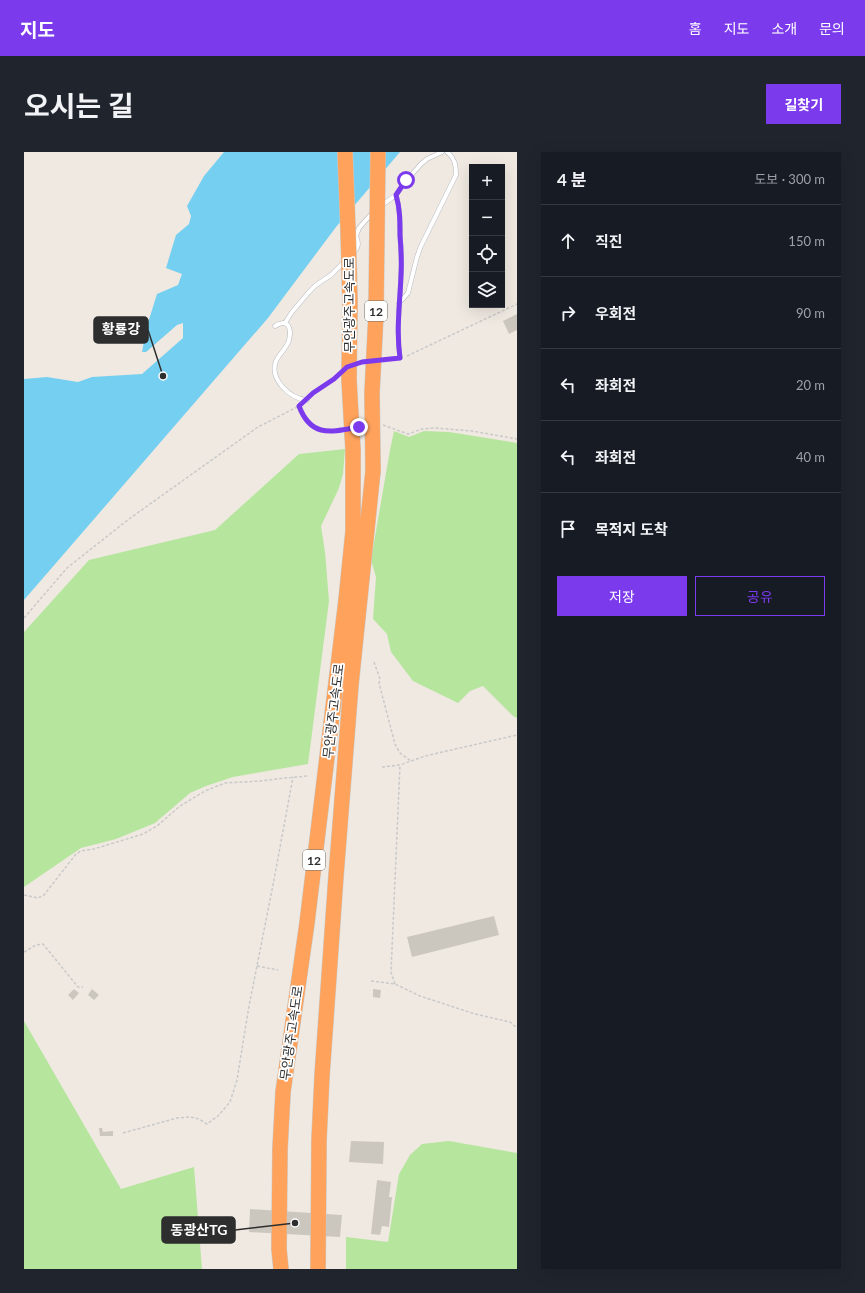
<!DOCTYPE html>
<html lang="ko">
<head>
<meta charset="utf-8">
<style>
	:root { --surface:#171b24; --page:#20242c; --text:#f1f3f6; --muted:#9ea1a6; --line:#363941; --accent:#7c3aed }
	body { margin:0; font-family:Lato,"Noto Sans KR",sans-serif; background:var(--page); color:var(--text) }
	.controls { position:absolute; right:12px; top:12px; display:grid; overflow:hidden; border-radius:0px; box-shadow:0 4px 16px #0002 }
	.controls button { width:36px; height:36px; display:grid; place-items:center; padding:0; border:0; border-bottom:1px solid var(--line); background:var(--surface); color:var(--text); font:20px sans-serif }
	.stop { position:absolute; width:12px; height:12px; margin:-9px; border:3px solid #7c3aed; border-radius:50%; background:#fff }
	.stop.end { background:#7c3aed; border-color:#fff; box-shadow:0 1px 4px #0008 }
	.list { margin:0; padding:0; list-style:none }
	h2 { display:flex; justify-content:space-between; align-items:center; height:52px; margin:0; padding:0 16px; font-size:17px }
	h2 small { font-size:13px; font-weight:400; color:var(--muted) }
	.list li { display:grid; grid-template-columns:26px 1fr auto; gap:12px; align-items:center; box-sizing:border-box; height:72px; padding:0 16px; border-top:1px solid var(--line) }
	.list b { display:block; font-size:15px; white-space:nowrap }
	.list em { font-size:13px; font-style:normal; color:var(--muted) }
	.actions { display:flex; gap:8px; padding:12px 16px }
	.actions a { flex:1; padding:9px 0; border:1px solid var(--accent); border-radius:0px; text-align:center; font-size:14px; color:var(--accent) }
	.actions .main { background:var(--accent); color:#fff }
	.icon { flex:none; width:22px; height:22px; fill:none; stroke:currentColor; stroke-width:2; stroke-linecap:round; stroke-linejoin:round }
	.map { position:relative; flex:none; width:493px; height:1117px; overflow:hidden; border-radius:0px }
	header { display:flex; align-items:center; gap:24px; box-sizing:border-box; height:56px; padding:0 20px; background:var(--accent); color:#fff }
	header strong { font-size:19px }
	nav { display:flex; gap:22px; margin-inline-start:auto; font-size:14px }
	.intro { display:flex; align-items:center; justify-content:space-between; box-sizing:border-box; height:96px; padding:0 24px }
	h1 { margin:0; font-size:28px }
	.button { padding:10px 18px; border-radius:0px; background:var(--accent); color:#fff; font-size:14px; font-weight:700 }
	main { display:flex; gap:24px; padding:0 24px }
	aside { flex:1; background:var(--surface); border-radius:0px; box-shadow:0 4px 16px #0002 }
	.map>svg:first-child { display:block }
	.green { fill:#b6e59e }
	.water { fill:#75cff0 }
	.building { fill:#cbc7bf }
	.lines { fill:none; stroke-linecap:round; stroke-linejoin:round }
	.service-casing { stroke:#b4b7c1; stroke-width:5 }
	.motorway-casing { stroke:#c9c9c9; stroke-width:16 }
	.path { stroke:#c9c9c9; stroke-width:1.5; stroke-dasharray:3 2; stroke-linecap:butt }
	.service { stroke:#fff; stroke-width:4 }
	.motorway { stroke:#ffa35c; stroke-width:15 }
	.motorway-bridge-casing { stroke:#c9c9c9; stroke-width:16; stroke-linecap:butt }
	.motorway-bridge { stroke:#ffa35c; stroke-width:15 }
	.route { stroke:#7c3aed; stroke-width:5 }
	.labels { text-anchor:middle; dominant-baseline:central; stroke-width:3.5; stroke-linejoin:round; paint-order:stroke }
	.shield { fill:#fff; stroke:#6d6d6d; stroke-width:1 }
	.shield-label { font-size:12px; font-weight:bold; fill:#2e2e2e }
	.street-label { font-size:13px; fill:#2e2e2e; stroke:#fff }
	.leader { fill:none; stroke:#2e2e2e; stroke-width:1.5 }
	.callout-dot { fill:#2e2e2e; stroke:#fff; stroke-width:1.5 }
	.callout { fill:#2e2e2e; stroke:#2e2e2e; stroke-width:1.5 }
	.callout-label { font-size:14px; text-anchor:middle; font-weight:bold; fill:#fff }
</style>
</head>
<body>
<header>
<strong>지도</strong>
<nav><a>홈</a><a>지도</a><a>소개</a><a>문의</a></nav>
</header>
<div class="intro"><h1>오시는 길</h1><a class="button">길찾기</a></div>
<main>
<div class="map">
<svg width="493" height="1117" viewBox="0 0 493 1117">
	<rect width="100%" height="100%" fill="#efe9e1"/>
	<path class="green" d="M 370,279 L 385,285 L 400,279 L 425,280 L 493,291 L 493,566 L 489,564 L 459,534 L 446,539 L 434,551 L 389,529 L 367,500 L 363,482 L 349,467 L 352,425 L 347,408 L 366,298 Z
		M 321,297 L 319,322 L 315,336 L 297,374 L 301,400 L 305,449 L 284,612 L 209,625 L 182,634 L 166,641 L 131,671 L 92,687 L 57,696 L 0,735 L 0,480 L 65,408 L 191,378 L 275,302 Z
		M 0,869 L 97,1037 L 170,1015 L 178,1117 L 0,1117 Z
		M 425,989 L 493,1001 L 493,1117 L 322,1117 L 322,1085 L 364,1090 L 375,1022 L 386,1003 L 398,992 Z"/>
	<path class="water" d="M 200,0 L 376,0 L 312,75 L 244,166 L 0,448 L 0,227 L 23,225 L 54,230 L 68,225 L 118,222 L 159,186 L 159,171 L 153,173 L 122,200 L 118,200 L 123,174 L 133,142 L 154,133 L 158,122 L 142,116 L 152,83 L 165,72 L 167,64 L 163,54 L 180,24 Z"/>
	<path class="building" d="M 493,162 L 493,178 L 485,182 L 479,169 Z
		M 470,764 L 475,783 L 388,805 L 383,785 Z
		M 50,837 L 55,841 L 49,848 L 44,843 Z
		M 68,837 L 75,843 L 70,848 L 64,843 Z
		M 349,837 L 357,838 L 356,846 L 349,845 Z
		M 75,976 L 78,976 L 79,980 L 89,979 L 89,984 L 76,984 Z
		M 327,989 L 360,990 L 359,1012 L 325,1010 Z
		M 353,1028 L 367,1030 L 365,1045 L 368,1045 L 365,1075 L 358,1074 L 356,1083 L 347,1082 Z
		M 226,1057 L 318,1063 L 316,1085 L 225,1080 Z"/>
	<g class="lines">
		<defs>
			<path id="service" d="M 372,43 C 376,56 376,69 376,83 C 377,96 378,109 377,123 C 376,151 372,178 376,206
				M 358,53 L 372,43 L 382,29 L 397,12 L 403,7 L 418,0
				M 329,101 C 335,95 335,91 332,84 L 335,76 L 349,60
				M 375,151 L 384,141 L 393,105 L 397,94 L 432,23 C 432,14 431,6 423,0
				M 261,171 L 268,160 L 285,140 L 292,133 L 307,123 L 320,110
				M 251,174 C 264,166 268,176 265,188 C 263,196 255,202 252,209 C 245,227 266,247 283,248"/>
			<path id="motorway" d="M 257,1117 L 255,1097 L 256,997 L 259,940 L 283,771 L 322,448 L 329,379 L 329,298
				M 294,1117 L 295,988 L 298,924 L 312,724 L 327,533 L 349,319"/>
		</defs>
		<use href="#service" class="service-casing"/>
		<use href="#motorway" class="motorway-casing"/>
		<path class="path" d="M 383,204 L 493,152
			M 361,207 L 369,207
			M 286,244 L 314,223
			M 276,253 C 276,257 278,261 280,265 C 287,279 302,279 316,279
			M 359,273 L 384,282 L 398,277 L 411,276 L 448,279 L 493,287
			M 0,466 L 43,416 L 105,367 L 234,275 L 275,254
			M 350,510 L 356,527 L 355,531 L 371,592 L 376,601 L 387,609
			M 358,615 L 376,613 L 401,604 L 493,583
			M 0,743 L 14,746 L 20,743 L 52,702 L 57,699 L 70,697 L 119,682 L 133,674 L 156,654 L 181,639 L 201,631 L 237,629 L 261,626 L 284,624
			M 0,800 L 12,793 L 19,792 L 54,835 L 59,835
			M 233,814 L 254,818
			M 347,829 L 371,832 L 396,844 L 451,862 L 486,870 L 493,876
			M 371,832 L 367,820 L 376,613
			M 99,981 L 153,966 L 166,965 L 175,967 L 183,972 L 194,964 L 206,950 L 213,928 L 225,854 L 249,733 L 269,625"/>
		<use href="#service" class="service"/>
		<use href="#motorway" class="motorway"/>
		<defs>
			<path id="motorway-bridge" d="M 321,0 L 324,77 L 326,150 L 325,228 L 329,298
				M 349,319 L 348,241 L 352,162 L 354,0"/>
		</defs>
		<use href="#motorway-bridge" class="motorway-bridge-casing"/>
		<use href="#motorway-bridge" class="motorway-bridge"/>
	</g>
	<g class="lines">
		<path class="route" d="M 335,275 C 307,280 287,286 275,254 L 289,241 L 310,227 L 323,215 L 338,210 L 376,206 C 372,178 376,151 377,123 C 378,109 377,96 376,83 C 376,69 376,56 372,43 L 382,28"/>
	</g>
	<g class="labels">
		<g class="shield">
			<rect x="341" y="149" width="22" height="20" rx="3"/>
			<rect x="279" y="698" width="22" height="20" rx="3"/>
		</g>
		<g class="shield-label">
			<text x="352" y="159">12</text>
			<text x="290" y="708">12</text>
		</g>
		<g class="street-label">
			<text transform="translate(325 153) rotate(-90)">무안광주고속도로</text>
			<text transform="translate(309 559) rotate(-83)">무안광주고속도로</text>
			<text transform="translate(267 881) rotate(-82)">무안광주고속도로</text>
		</g>
	</g>
	<path class="leader" d="M139 224L124 178M271 1071L211 1078"/>
	<g class="callout-dot">
		<circle cx="139" cy="224" r="4"/>
		<circle cx="271" cy="1071" r="4"/>
	</g>
	<g class="callout">
		<rect x="70" y="165" width="54" height="26" rx="4"/>
		<rect x="138" y="1065" width="73" height="26" rx="4"/>
	</g>
	<g class="callout-label">
		<text x="97" y="182">황룡강</text>
		<text x="175" y="1083">동광산TG</text>
	</g>
</svg>
<div class="controls">
<button>+</button>
<button>−</button>
<button><svg class="icon" aria-label="locate" viewBox="0 0 24 24"><circle cx="12" cy="12" r="6"/><path d="M12 2v4M12 18v4M2 12h4M18 12h4"/></svg></button>
<button><svg class="icon" aria-label="layers" viewBox="0 0 24 24"><path d="M12 4l9 5-9 5-9-5zM3 14l9 5 9-5"/></svg></button>
</div>
<div class="stop" style="left:382px;top:28px"></div>
<div class="stop end" style="left:335px;top:275px"></div>
</div>
<aside>
<h2>4 분<small>도보 · 300 m</small></h2>
<ul class="list">
<li><svg class="icon" aria-label="ahead" viewBox="0 0 24 24"><path d="M12 20V5M6 11l6-6 6 6"/></svg><div><b>직진</b></div><em>150 m</em></li>
<li><svg class="icon" aria-label="right" viewBox="0 0 24 24"><path d="M7 20v-9h11M14 6l5 5-5 5"/></svg><div><b>우회전</b></div><em>90 m</em></li>
<li><svg class="icon" aria-label="left" viewBox="0 0 24 24"><path d="M17 20v-9H6M10 6l-5 5 5 5"/></svg><div><b>좌회전</b></div><em>20 m</em></li>
<li><svg class="icon" aria-label="left" viewBox="0 0 24 24"><path d="M17 20v-9H6M10 6l-5 5 5 5"/></svg><div><b>좌회전</b></div><em>40 m</em></li>
<li><svg class="icon" aria-label="arrive" viewBox="0 0 24 24"><path d="M6 21V4h12l-3 4 3 4H6"/></svg><div><b>목적지 도착</b></div></li>
</ul>
<div class="actions"><a class="main">저장</a><a>공유</a></div>
</aside>
</main>
</body>
</html>
